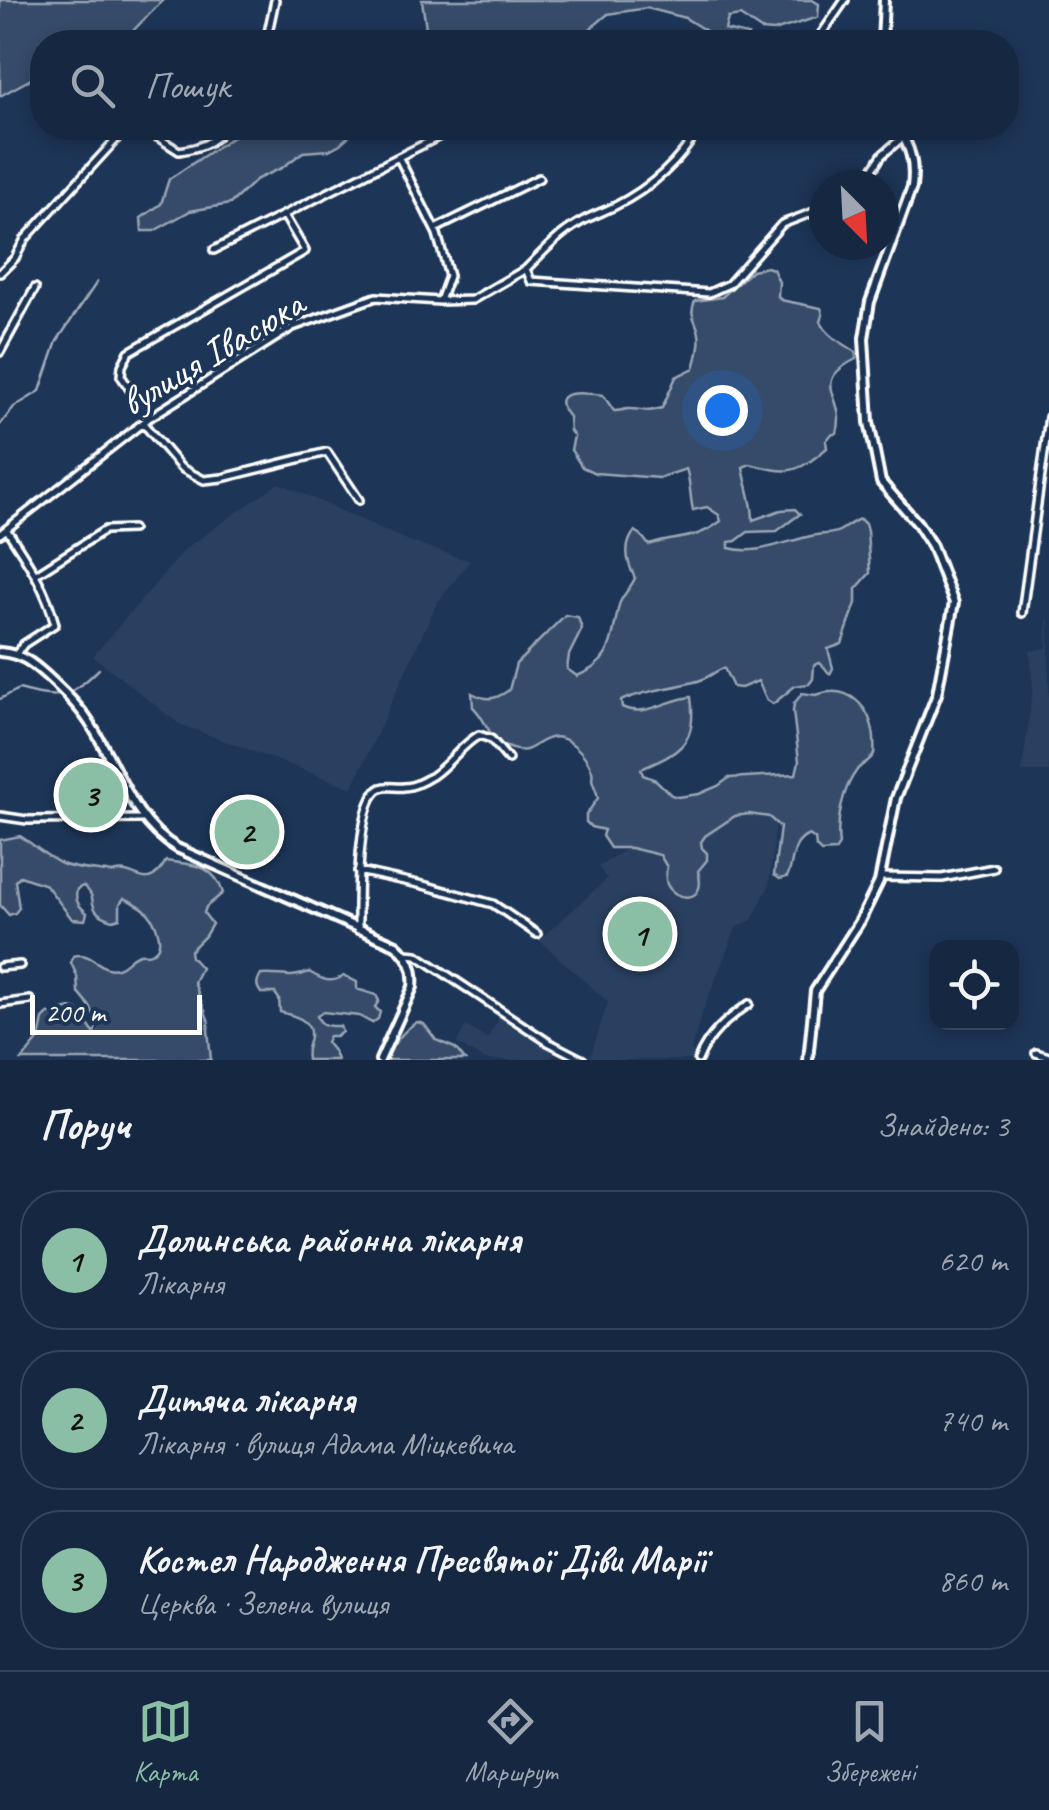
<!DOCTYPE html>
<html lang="uk">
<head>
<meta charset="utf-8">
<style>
	:root { --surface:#162841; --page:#23344c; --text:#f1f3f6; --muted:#9ea6b1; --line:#35445a; --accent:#8abfa5 }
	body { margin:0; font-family:Caveat,sans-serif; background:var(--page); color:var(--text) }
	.controls { position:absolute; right:30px; bottom:30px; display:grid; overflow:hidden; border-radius:20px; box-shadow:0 5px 15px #0003 }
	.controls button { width:90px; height:90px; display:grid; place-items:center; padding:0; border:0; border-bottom:2px solid var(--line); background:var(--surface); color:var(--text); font:50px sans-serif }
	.compass { position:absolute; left:809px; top:170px; width:90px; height:90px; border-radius:50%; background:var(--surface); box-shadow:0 5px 15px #0003; rotate:156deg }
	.scale { position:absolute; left:30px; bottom:25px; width:172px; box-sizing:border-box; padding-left:10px; border:5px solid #fff; border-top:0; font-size:28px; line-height:35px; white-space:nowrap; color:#fff; -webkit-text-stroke:8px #1d3557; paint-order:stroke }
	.you { position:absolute; left:722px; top:410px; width:35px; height:35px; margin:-25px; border:8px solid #fff; border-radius:50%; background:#1a73e8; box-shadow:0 0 0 15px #1a73e833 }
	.badge { display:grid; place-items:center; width:65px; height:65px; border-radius:50%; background:var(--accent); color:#111; font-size:32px; font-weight:700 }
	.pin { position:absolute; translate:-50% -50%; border:5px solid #fff; box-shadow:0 2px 10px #0006 }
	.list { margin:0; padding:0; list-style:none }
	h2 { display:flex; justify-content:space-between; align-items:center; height:130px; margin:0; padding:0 40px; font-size:42px }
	h2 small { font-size:32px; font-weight:400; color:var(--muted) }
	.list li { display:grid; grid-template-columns:65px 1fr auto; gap:30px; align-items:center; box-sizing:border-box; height:140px; margin:0 20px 20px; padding:0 20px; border:2px solid var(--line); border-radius:40px }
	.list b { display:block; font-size:38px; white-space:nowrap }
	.list p { margin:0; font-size:32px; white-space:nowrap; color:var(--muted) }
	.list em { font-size:32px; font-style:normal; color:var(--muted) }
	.icon { flex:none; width:55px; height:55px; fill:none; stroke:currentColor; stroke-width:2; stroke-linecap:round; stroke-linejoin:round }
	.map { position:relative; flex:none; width:1049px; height:1060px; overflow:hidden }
	.search { position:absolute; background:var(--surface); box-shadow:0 5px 15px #0003; left:30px; right:30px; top:30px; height:110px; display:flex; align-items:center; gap:25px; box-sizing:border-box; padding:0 35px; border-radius:40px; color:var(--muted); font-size:38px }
	.sheet { height:610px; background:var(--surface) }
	nav { display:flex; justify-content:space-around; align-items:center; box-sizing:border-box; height:140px; border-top:2px solid var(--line); background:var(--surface); font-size:28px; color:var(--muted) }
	nav a { display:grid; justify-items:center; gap:5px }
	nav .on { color:var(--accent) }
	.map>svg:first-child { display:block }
	.built { fill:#2a4161 }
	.green { fill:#364b69; stroke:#9aa5b4; stroke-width:2.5 }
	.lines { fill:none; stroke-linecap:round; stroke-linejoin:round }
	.stream { stroke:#a0aab8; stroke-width:2.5 }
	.street-casing { stroke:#fff; stroke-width:12 }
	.secondary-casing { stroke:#fff; stroke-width:14 }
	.street { stroke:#1d3557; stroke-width:5 }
	.secondary { stroke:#1d3557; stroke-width:6 }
	.labels { text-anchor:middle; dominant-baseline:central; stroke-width:8; stroke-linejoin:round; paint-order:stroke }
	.street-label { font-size:40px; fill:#fff; stroke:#1d3557 }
</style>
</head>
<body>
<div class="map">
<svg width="1049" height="1060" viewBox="0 0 1049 1060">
	<rect width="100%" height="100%" fill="#1d3557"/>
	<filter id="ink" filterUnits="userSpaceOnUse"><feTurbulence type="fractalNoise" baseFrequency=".01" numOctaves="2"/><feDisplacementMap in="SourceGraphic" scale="20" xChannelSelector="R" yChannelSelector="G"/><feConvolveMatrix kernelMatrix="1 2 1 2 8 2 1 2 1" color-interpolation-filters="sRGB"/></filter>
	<g filter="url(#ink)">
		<path class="built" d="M 279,483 L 411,542 L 470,561 L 437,603 L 352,788 L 179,724 L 93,656 L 186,548 Z
			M 1047,620 L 1049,621 L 1049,772 L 1022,772 L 1033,687 L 1030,651 L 1047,648 Z
			M 726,814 L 752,814 L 776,821 L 769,886 L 752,920 L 736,928 L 702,1013 L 691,1050 L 698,1057 L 697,1060 L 589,1060 L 608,1002 L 539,940 L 607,879 L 598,867 L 632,845 Z
			M 500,1017 L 555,1053 L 549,1060 L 485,1060 L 456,1043 L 466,1026 L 487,1039 Z"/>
		<path class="green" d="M 0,0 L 163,0 L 122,42 L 42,42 L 42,73 L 0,96 Z
			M 422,0 L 812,0 L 819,4 L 818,17 L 774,31 L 761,30 L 740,16 L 728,18 L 725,30 L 748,35 L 744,42 L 724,42 L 685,18 L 647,8 L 608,14 L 577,40 L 564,37 L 548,42 L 428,42 Z
			M 246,128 L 358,128 L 340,144 L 329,150 L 303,152 L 282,168 L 257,179 L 230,204 L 190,211 L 154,231 L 142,231 L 141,218 L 161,204 L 169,179 Z
			M 767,267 L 773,269 L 779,282 L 778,296 L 781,300 L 821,308 L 823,315 L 821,322 C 828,337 843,343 856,352 L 856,359 C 807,384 848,396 837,433 L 831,435 L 826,441 L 827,448 C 795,475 789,474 750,464 L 743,467 C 746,485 753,502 753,520 L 781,510 L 795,509 L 800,514 L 777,531 L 748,532 L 736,541 L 729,542 L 729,548 C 759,556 787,540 816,535 C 824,533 831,535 839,531 C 847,527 851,522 860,519 L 865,524 L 867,531 L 870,573 L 856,589 L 856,603 L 842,644 L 828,649 L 833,668 L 830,674 L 820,663 L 814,665 L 813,679 L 809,684 L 795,686 L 773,704 L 767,700 L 758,681 L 741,688 L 733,687 L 724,668 C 713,672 706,680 694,682 C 669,689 645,690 621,701 L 622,707 C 645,718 668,699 691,697 C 697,743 681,752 641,769 L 643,775 L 656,780 L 671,795 L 678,797 L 699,794 L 718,786 L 729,778 L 796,774 L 799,761 L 793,711 L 794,704 L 802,693 L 816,695 C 849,683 871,707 874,738 C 874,743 875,750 874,754 C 871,761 861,764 857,770 C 842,790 836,821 839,845 L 835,851 L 821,852 L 816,847 L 815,839 L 809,835 C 790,843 795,861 787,877 L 780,879 L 774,875 L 780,827 L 769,817 L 749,814 L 735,816 L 705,836 L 701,842 L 702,848 L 707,853 L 707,860 L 698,871 C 708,905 674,901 667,884 C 665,879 666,872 667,867 L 660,855 L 631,848 L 610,848 L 602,836 L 604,830 L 591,827 L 586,822 L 586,815 L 598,798 C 597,792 595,788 593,783 C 590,774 595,777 591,768 C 585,754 567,733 550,738 C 531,743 532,757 507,747 C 488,739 487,720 473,707 L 472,693 C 487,701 495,700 509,690 L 516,664 L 565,615 L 578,617 L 582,629 L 569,655 L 567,669 L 577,676 C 614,662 611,638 619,605 C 622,595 631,588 635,578 C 627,563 623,545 635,531 L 640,534 L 649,545 C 677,535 694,542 721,521 L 719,515 L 707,507 L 693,510 C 690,498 690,478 686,469 L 659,478 L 595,473 L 582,467 L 571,450 L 574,436 L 570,431 L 569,417 C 544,387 586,393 603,395 L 614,411 C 618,411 623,410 627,409 C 642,408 645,414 662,408 L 676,377 L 694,368 C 697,358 701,344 699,334 C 697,319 688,317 695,301 L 722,297 L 752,270 Z
			M 20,836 C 33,844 47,857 62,864 C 76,870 97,870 112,873 C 136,864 145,897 166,861 C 192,865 214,863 223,893 L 206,907 L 204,913 L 212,924 L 205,936 L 190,951 L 191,957 L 201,968 L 194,982 L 209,1022 L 208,1029 L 211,1060 L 22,1060 L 39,1039 L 43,1019 L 48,1014 L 70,1008 L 77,1010 L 94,1033 L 98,1027 L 91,1008 L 78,992 L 77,976 L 71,963 L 73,956 C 93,950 100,973 117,968 C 125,966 130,957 137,955 C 144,952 146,956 153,952 C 167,944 154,918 145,910 C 140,905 130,901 124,898 L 120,904 L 120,918 L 113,920 C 81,910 102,899 83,886 L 77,889 C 74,901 79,906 87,913 L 85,920 L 72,919 L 46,885 L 20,876 L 15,881 L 19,908 L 15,913 L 9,915 L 0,905 L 0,840 Z
			M 309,972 C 323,980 329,984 344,976 L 357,982 L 357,989 L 376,995 L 379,1001 L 375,1007 L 380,1012 L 378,1019 L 372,1023 L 359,1016 L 323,1012 L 317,1016 C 321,1027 330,1026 340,1026 L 342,1032 L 336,1036 L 329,1036 L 326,1042 L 334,1052 L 337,1060 L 307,1060 C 305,1047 309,1046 310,1036 C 312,1019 292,1015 280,1012 L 279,999 L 275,993 L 261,993 C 256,986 256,982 261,975 C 281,973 290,980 309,972 Z
			M 417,1022 L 424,1024 L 436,1040 L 455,1048 L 465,1060 L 387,1060 C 389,1047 405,1029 417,1022 Z"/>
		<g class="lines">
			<path class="stream" d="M 0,425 L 14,407 L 40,391 L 57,341 L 97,282
				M 0,699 L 19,689 C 60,700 68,699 99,669"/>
			<defs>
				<path id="street" d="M 266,42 L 275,0
					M 816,42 L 845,0
					M 135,128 L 145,129 L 179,151 C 198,148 213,144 224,128
					M 399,158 L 437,234 L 449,276 L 440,301
					M 863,185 L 882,155 L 904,136
					M 435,229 L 539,178
					M 214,250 L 456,128
					M 526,269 C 543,252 558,235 579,223 C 590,216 603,212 615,206 C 651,188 679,163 699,128
					M 0,273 L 15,258 L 25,239 L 122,133 L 134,128
					M 0,352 L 35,288
					M 149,418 L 121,376 L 122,366 L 129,352 L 305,251 L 284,215
					M 143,423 L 181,468 L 204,480 L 222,478 L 327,452 L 359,500
					M 7,530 C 28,562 45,586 55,624 L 24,644 L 17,653
					M 0,534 L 149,418 L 293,327 L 376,297 L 440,301 L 472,300 L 526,269 L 531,281 L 709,293 L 729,284 L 782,224 L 824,208
					M 36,574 L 105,530 L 132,529
					M 1022,613 L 1049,417
					M 0,816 L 27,820 L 142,819
					M 358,871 L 423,885 L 493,904 L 537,934
					M 881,877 L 942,878 L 994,868
					M 358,930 C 358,904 356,799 381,788 C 388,785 396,788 404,787 C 414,787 424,781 432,776 C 450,764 460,746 479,735 L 491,739 L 508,759
					M 406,954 L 417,955 L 548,1042 L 583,1060
					M 0,967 L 20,965
					M 0,1004 L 30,1000
					M 1036,1053 L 1049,1057
					M 698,1060 C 708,1035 727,1019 749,1004"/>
				<path id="secondary" d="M 882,42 L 884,0
					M 0,652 C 22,654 31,662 47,676 C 62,690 78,705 89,722 C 118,765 131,821 177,848 L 396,945 C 409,957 415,968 413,987 L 380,1060
					M 808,1060 L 815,991 L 860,921 L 879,882 L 896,798 L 937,694 L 954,603 L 932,546 L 918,524 L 881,482 L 869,422 L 864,338 L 870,302 L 912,187 C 915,164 911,148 898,128"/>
			</defs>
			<use href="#street" class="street-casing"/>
			<use href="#secondary" class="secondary-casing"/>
			<use href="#street" class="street"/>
			<use href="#secondary" class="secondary"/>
		</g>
	</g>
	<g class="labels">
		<g class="street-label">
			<text transform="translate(212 353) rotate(-31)">вулиця Івасюка</text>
		</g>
	</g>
</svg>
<div class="controls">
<button><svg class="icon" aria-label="locate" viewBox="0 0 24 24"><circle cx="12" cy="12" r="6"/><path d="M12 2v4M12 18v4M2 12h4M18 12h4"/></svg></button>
</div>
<svg class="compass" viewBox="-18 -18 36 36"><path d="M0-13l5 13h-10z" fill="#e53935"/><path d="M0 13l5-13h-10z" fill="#9ea6b1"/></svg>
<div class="scale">200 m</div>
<div class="you"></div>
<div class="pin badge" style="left:640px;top:934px">1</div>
<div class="pin badge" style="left:247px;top:832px">2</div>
<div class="pin badge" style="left:91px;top:795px">3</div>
<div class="search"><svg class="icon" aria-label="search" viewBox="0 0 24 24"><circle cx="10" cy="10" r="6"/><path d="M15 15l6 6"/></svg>Пошук</div>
</div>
<section class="sheet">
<h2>Поруч<small>Знайдено: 3</small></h2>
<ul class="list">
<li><span class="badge">1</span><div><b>Долинська районна лікарня</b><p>Лікарня</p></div><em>620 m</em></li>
<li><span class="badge">2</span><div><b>Дитяча лікарня</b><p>Лікарня · вулиця Адама Міцкевича</p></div><em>740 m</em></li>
<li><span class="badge">3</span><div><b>Костел Народження Пресвятої Діви Марії</b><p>Церква · Зелена вулиця</p></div><em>860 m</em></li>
</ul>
</section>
<nav>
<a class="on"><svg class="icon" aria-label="map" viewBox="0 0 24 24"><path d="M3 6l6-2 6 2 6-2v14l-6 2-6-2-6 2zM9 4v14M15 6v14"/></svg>Карта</a>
<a><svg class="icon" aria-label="directions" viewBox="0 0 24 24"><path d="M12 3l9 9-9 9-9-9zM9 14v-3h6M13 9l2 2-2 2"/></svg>Маршрут</a>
<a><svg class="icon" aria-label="saved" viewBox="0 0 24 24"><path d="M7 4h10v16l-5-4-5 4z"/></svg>Збережені</a>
</nav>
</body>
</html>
